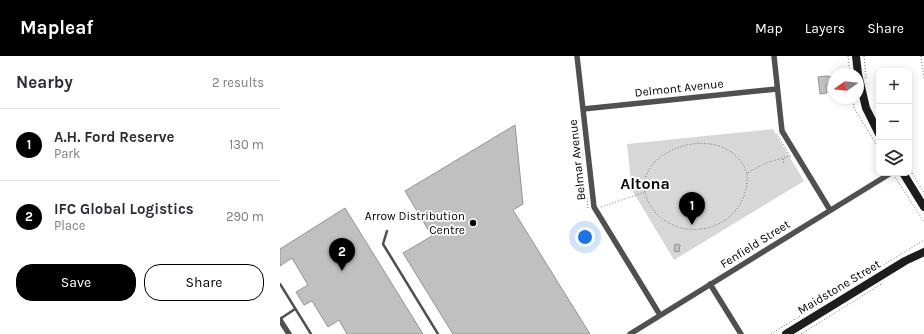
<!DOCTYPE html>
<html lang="en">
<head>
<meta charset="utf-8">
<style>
	:root { --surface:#fff; --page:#f2f2f3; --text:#2b2b33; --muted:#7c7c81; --line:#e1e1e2; --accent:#000 }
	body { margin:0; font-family:Karla,sans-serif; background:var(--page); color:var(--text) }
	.controls { position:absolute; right:12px; top:12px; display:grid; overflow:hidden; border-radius:8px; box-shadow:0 2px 10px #0003 }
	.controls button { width:36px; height:36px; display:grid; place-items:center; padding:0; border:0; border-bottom:1px solid var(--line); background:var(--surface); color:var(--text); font:20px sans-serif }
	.compass { position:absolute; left:548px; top:12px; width:36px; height:36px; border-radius:50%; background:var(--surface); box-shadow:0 2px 10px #0003; rotate:256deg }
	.you { position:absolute; left:305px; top:181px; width:14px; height:14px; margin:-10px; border:3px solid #fff; border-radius:50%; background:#1a73e8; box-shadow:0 0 0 6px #1a73e833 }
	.badge { display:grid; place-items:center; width:26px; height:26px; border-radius:50%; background:var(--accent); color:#fff; font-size:13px; font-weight:700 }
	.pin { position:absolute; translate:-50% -33px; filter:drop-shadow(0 1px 2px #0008) }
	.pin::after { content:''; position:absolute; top:21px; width:14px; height:12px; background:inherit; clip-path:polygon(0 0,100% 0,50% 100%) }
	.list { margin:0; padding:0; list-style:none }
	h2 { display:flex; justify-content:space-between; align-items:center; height:52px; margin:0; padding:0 16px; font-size:17px }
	h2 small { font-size:13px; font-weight:400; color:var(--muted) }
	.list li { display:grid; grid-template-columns:26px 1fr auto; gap:12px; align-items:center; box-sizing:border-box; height:72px; padding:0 16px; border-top:1px solid var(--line) }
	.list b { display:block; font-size:15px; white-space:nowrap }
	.list p { margin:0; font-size:13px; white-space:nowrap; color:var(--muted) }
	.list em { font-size:13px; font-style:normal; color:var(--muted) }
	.actions { display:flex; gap:8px; padding:12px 16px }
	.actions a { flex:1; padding:9px 0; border:1px solid var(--accent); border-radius:16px; text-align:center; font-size:14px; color:var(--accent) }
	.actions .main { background:var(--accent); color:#fff }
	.icon { flex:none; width:22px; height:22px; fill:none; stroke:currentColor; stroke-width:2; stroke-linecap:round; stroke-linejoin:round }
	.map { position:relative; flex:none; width:644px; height:278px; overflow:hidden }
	header { display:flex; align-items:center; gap:24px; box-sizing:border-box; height:56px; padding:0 20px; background:var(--accent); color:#fff }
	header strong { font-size:19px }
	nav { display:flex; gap:22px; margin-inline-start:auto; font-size:14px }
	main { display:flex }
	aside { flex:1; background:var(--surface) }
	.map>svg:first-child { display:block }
	.green { fill:#d7d7d7 }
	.building { fill:#c0c0c0; stroke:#949494 }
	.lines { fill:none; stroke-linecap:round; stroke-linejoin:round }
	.path { stroke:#727272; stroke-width:1; stroke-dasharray:1 2; stroke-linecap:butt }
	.lane { stroke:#505050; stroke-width:2.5 }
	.street { stroke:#505050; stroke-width:5.5 }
	.secondary { stroke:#1d1d1d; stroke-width:8 }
	.poi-dot { fill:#000; stroke:#fff; stroke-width:1.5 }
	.labels { text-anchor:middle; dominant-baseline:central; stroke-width:3.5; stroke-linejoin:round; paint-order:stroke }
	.street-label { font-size:12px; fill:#000; stroke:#fff }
	.poi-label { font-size:12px; fill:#000; stroke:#fff; text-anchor:end }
	.district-label { font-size:16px; font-weight:bold; fill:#000; stroke:#fff }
</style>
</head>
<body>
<header>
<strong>Mapleaf</strong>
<nav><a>Map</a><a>Layers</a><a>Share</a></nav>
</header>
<main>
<aside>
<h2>Nearby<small>2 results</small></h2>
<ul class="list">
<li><span class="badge">1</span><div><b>A.H. Ford Reserve</b><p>Park</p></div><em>130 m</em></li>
<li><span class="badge">2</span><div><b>IFC Global Logistics</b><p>Place</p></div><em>290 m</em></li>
</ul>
<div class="actions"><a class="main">Save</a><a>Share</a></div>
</aside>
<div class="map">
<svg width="644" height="278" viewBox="0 0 644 278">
	<rect width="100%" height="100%" fill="#fff"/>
	<path class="green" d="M 493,73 L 524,125 L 394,204 L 352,134 L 347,88 Z"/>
	<path class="building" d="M 545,20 L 554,21 L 554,29 L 546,29 L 547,37 L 540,38 L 538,21 Z
		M 235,69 L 243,148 L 233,154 L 310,278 L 173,278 L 123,197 L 152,180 L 125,135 Z
		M 65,152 L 143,278 L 67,278 L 59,264 L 48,271 L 32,245 L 24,249 L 16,236 L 28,229 L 12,202 L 0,210 L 0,193 Z
		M 395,188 L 400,189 L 399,196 L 394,195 Z"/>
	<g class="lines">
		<path class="path" d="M 568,0 L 570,18
			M 584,0 L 586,22
			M 641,0 L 644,22
			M 573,42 L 574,52 L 599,93
			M 497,78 L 510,100
			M 503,103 L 504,109
			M 629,112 L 644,137
			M 467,117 C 445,58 339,97 370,149 C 377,160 386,167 398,171 C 435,182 470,155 467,117 L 486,107 L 510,100 L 511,102
			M 615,121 L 644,166
			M 307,142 L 308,153
			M 321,151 L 365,136
			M 491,278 L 644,184
			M 521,278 L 603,227"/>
		<path class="lane" d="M 107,175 L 103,188 L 158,278
			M 0,228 L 31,278
			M 0,263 L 15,253"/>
		<path class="street" d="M 297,0 L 314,151 L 380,259
			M 494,0 L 502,75 L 550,154
			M 303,53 L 497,33
			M 430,228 L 461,278
			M 0,264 L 9,278
			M 350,278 L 611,117"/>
		<path class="secondary" d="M 576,0 L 578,18
			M 578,18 L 586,52 L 599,78
			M 623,117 L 644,151
			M 506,278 L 625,205 L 644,196"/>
	</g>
	<circle class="poi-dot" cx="193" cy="167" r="4"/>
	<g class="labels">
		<g class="street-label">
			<text transform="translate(399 32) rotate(-6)">Delmont Avenue</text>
			<text transform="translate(297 104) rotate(-96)">Belmar Avenue</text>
			<text transform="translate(475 188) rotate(-32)">Fenfield Street</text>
			<text transform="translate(559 231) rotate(-31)">Maidstone Street</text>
		</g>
		<g class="poi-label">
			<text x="185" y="160">Arrow Distribution<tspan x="185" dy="14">Centre</tspan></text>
		</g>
		<g class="district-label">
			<text x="365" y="127">Altona</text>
		</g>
	</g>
</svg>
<div class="controls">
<button>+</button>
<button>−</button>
<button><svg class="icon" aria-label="layers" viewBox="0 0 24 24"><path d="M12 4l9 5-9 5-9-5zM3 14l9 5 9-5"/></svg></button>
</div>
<svg class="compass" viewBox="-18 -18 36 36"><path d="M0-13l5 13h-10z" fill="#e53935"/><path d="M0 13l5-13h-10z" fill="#7c7c81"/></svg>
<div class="you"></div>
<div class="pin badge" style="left:412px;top:169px">1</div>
<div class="pin badge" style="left:62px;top:215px">2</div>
</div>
</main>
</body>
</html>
